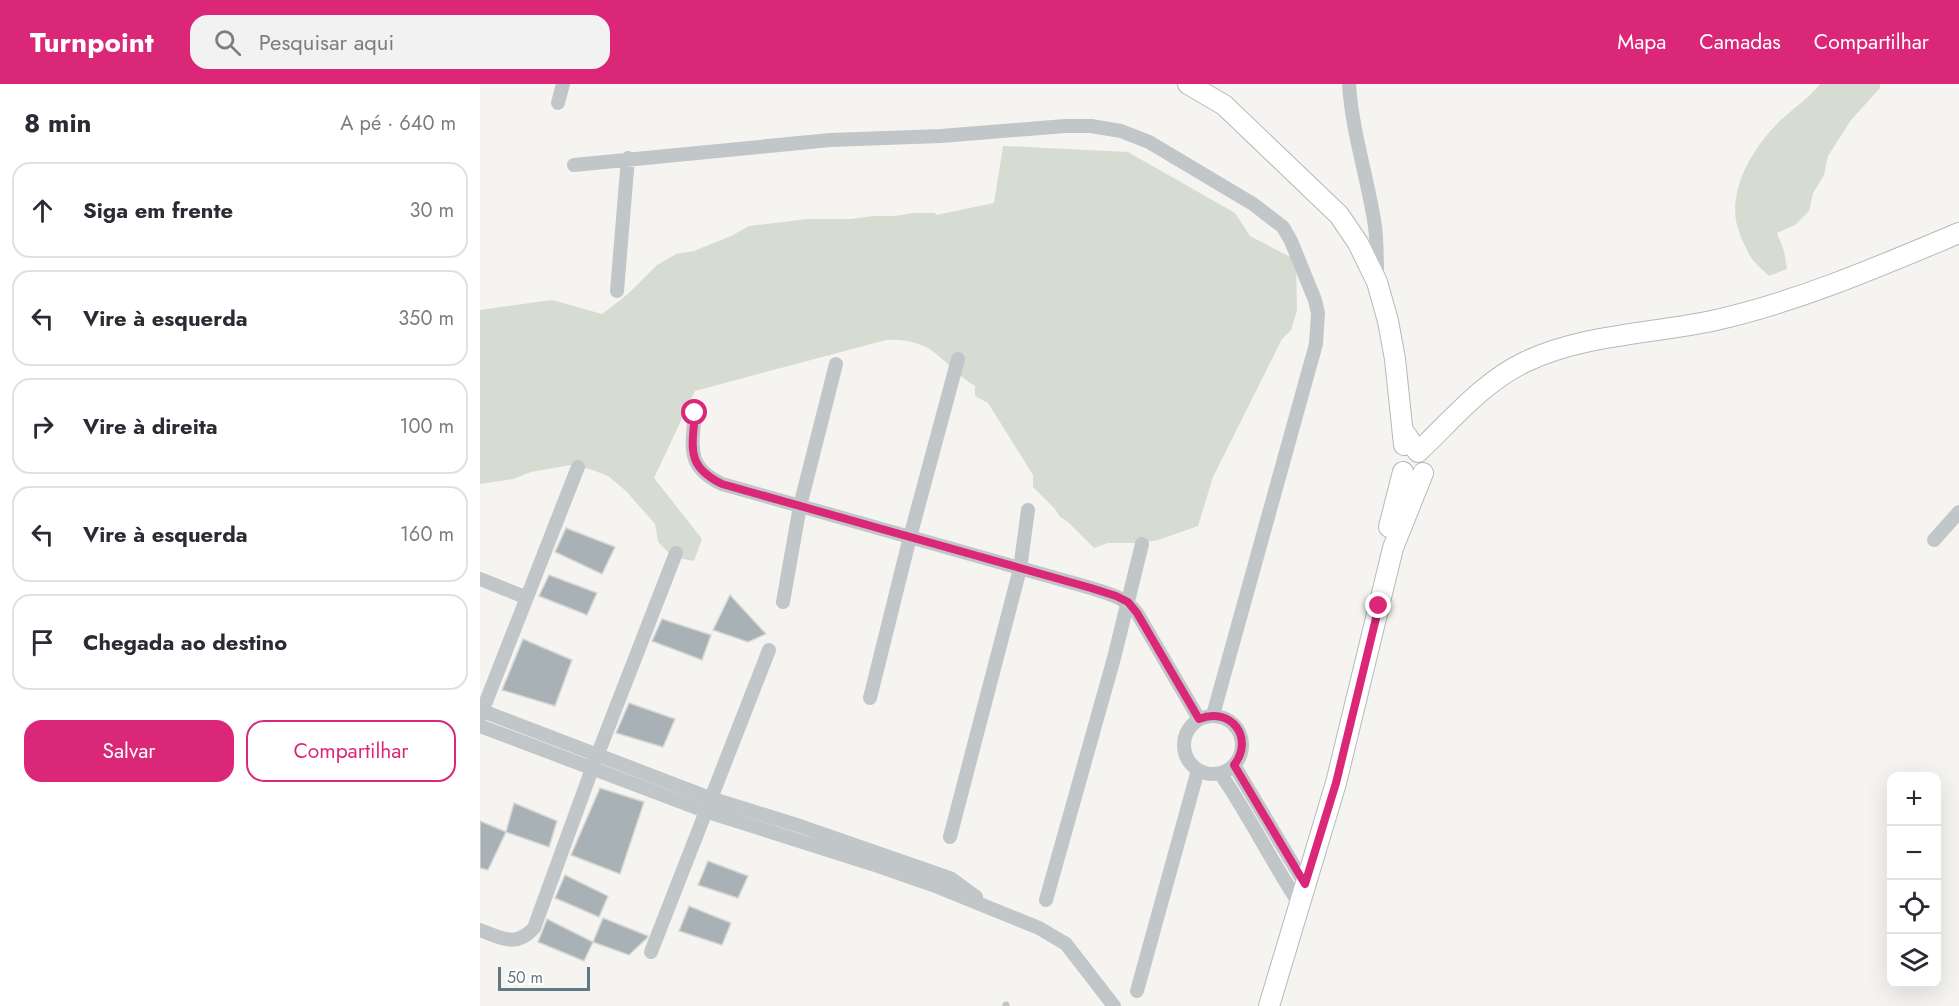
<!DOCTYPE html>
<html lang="pt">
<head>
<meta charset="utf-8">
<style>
	:root { --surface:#fff; --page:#f2f2f3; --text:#2b2b33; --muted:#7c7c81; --line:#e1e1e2; --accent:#db2777 }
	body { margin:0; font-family:Jost,sans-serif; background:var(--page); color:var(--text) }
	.controls { position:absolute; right:18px; bottom:18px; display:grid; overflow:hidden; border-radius:12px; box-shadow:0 6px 24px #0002 }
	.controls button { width:54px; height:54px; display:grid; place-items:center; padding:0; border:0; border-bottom:2px solid var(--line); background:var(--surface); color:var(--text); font:30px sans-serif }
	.scale { position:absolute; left:18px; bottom:15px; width:92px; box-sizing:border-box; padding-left:6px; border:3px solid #617784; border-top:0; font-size:16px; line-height:21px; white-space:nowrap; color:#617784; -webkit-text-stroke:4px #fff; paint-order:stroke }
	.stop { position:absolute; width:18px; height:18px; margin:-14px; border:4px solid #db2777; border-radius:50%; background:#fff }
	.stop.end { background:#db2777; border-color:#fff; box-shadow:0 2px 6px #0008 }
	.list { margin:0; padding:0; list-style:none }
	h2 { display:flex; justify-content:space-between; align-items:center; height:78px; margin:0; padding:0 24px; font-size:26px }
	h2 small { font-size:20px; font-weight:400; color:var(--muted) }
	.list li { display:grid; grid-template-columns:39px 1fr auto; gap:18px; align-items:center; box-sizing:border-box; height:96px; margin:0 12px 12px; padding:0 12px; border:2px solid var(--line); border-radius:18px }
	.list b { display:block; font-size:22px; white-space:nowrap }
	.list em { font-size:20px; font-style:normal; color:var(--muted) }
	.actions { display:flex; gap:12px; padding:18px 24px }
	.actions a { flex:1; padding:14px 0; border:2px solid var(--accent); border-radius:18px; text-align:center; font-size:21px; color:var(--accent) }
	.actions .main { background:var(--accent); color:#fff }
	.icon { flex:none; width:33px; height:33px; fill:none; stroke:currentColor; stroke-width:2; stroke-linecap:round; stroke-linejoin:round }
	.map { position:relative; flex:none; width:1479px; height:922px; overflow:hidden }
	header { display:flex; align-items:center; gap:36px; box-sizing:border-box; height:84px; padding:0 30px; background:var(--accent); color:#fff }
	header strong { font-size:28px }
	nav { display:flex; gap:33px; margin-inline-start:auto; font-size:21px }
	.search { width:420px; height:54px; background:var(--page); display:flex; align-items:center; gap:15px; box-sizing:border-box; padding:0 21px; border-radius:18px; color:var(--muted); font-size:22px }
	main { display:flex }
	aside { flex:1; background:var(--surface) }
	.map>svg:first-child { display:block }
	.green { fill:#d6dcd1 }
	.building { fill:#a8b2b6; stroke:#d6d6d3; stroke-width:1.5 }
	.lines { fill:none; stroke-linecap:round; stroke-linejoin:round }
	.secondary-casing { stroke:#b3babd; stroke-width:22 }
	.lane { stroke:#c1c6c9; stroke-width:7 }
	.street { stroke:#c1c6c9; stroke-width:14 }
	.secondary { stroke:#fff; stroke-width:20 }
	.route { stroke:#db2777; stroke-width:8 }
</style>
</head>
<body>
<header>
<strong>Turnpoint</strong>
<div class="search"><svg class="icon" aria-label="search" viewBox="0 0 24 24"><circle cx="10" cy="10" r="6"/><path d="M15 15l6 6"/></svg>Pesquisar aqui</div>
<nav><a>Mapa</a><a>Camadas</a><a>Compartilhar</a></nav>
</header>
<main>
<aside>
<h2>8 min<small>A pé · 640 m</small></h2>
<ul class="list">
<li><svg class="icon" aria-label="ahead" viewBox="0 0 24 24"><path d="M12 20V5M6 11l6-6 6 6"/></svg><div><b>Siga em frente</b></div><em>30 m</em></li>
<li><svg class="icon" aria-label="left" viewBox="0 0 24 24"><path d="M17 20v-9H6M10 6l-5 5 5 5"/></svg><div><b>Vire à esquerda</b></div><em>350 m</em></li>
<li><svg class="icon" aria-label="right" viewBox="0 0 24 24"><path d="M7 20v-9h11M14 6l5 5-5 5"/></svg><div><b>Vire à direita</b></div><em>100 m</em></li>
<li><svg class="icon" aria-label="left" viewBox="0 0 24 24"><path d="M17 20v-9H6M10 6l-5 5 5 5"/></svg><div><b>Vire à esquerda</b></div><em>160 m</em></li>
<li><svg class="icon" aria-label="arrive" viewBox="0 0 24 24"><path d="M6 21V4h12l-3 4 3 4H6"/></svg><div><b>Chegada ao destino</b></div></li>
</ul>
<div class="actions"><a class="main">Salvar</a><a>Compartilhar</a></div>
</aside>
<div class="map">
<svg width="1479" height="922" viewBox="0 0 1479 922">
	<rect width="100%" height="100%" fill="#f5f4f0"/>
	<path class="green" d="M 1340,0 L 1400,0 L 1400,4 L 1371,36 L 1348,72 L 1344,91 L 1333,109 L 1329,127 L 1315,141 L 1297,149 L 1304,167 L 1307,185 L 1289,192 C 1283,186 1274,179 1270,172 C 1265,162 1258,148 1256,137 C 1250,100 1276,59 1302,35 C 1315,23 1329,14 1340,0 Z
		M 523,62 L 648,68 L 755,129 L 770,152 L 816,176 L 817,226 L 811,246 L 802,255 L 733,393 L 718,442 L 678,456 L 660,459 L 628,459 L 614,464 L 588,438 L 580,433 L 575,425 L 553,403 L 553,391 L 508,319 L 495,312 L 495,302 C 480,293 469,280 455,269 C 442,258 422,255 406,256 L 215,307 L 174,394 L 222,455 L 214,477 L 193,473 L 178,458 L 175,440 L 146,407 L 128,392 L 110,385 L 91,381 L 51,388 L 33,395 L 0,400 L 0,226 L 72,216 L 122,230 L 148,210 L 177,181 L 196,170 L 214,167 L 251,152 L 269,142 L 327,135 L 371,135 L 393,132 L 415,132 L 433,129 L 455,129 L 456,131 L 514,119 Z"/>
	<path class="building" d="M 86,444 L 135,463 L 122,490 L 75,468 Z
		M 69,491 L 117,509 L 107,531 L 59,512 Z
		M 250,511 L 286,550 L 268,558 L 233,546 Z
		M 182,535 L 231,551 L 222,576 L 172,557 Z
		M 43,555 L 92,576 L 75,622 L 22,606 Z
		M 149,619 L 195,635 L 183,663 L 136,649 Z
		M 120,704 L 164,718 L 140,790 L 91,771 Z
		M 34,719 L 77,737 L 69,763 L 26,748 Z
		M 0,737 L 26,748 L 8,786 L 0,784 Z
		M 228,777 L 268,792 L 258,814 L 218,801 Z
		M 85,791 L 128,812 L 119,833 L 75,814 Z
		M 209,822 L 251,839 L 242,861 L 199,847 Z
		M 123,834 L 168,852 L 167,854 L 149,871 L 113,858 Z
		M 67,835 L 113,858 L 104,877 L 58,858 Z"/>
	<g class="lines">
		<defs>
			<path id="secondary" d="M 708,0 L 744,21 L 859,131 L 878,159 L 897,198 L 908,237 L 915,275 L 924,361
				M 924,348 L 938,368 C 972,336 1003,298 1045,278 C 1104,250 1173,250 1236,236 C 1320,217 1400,182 1479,149
				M 909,443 L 923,388
				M 789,922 L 856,699 L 913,464 L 943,389"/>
		</defs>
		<use href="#secondary" class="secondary-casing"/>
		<path class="lane" d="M 526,921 L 526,922"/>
		<path class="street" d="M 869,0 C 872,48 888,95 895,142 C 897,159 897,176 897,193
			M 78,19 L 83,0
			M 94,81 L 350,56 L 461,52 L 585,42 L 611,42 L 641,47 L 669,58 L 773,120 L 803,143 L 811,157 L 835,216 L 838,229 L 836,260 L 733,631
			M 137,207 L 148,74
			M 215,329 C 212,364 206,383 242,400 L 611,504 C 630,510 644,513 657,529 L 719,635
			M 1454,456 L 1479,428
			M 0,495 L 45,513
			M 303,518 L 320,422 L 356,280
			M 390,614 L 430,453 L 478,275
			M 0,626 L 230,714 L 320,742 L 470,794 L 496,813
			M704 661a29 29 0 1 1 58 0a29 29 0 1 1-58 0Z
			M 0,633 L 98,383
			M 0,642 L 225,727 L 392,780 L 458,803 L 559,844 L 586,860 L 634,922
			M 754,681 L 825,800
			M 740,689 C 769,731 791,777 819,819
			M 470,753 L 540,485 L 548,426
			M 566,816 L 634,574 L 662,460
			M 0,846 C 22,854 36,864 54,844 L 112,685 L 196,469
			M 171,868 L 289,566
			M 657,907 L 718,686"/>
		<use href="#secondary" class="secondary"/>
	</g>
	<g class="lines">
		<path class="route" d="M 215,329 C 212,365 206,382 242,400 L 611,504 L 636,512 L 648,518 L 657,529 L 719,635 C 751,622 775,654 754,681 L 825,800 L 856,699 L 899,522"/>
	</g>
</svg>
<div class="controls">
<button>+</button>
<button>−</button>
<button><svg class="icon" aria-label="locate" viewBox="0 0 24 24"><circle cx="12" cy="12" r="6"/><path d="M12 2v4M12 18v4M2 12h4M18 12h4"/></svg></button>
<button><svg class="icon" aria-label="layers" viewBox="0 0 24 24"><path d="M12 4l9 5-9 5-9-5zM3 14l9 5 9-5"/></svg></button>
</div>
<div class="scale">50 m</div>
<div class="stop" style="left:215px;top:329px"></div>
<div class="stop end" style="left:899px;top:522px"></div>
</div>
</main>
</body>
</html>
